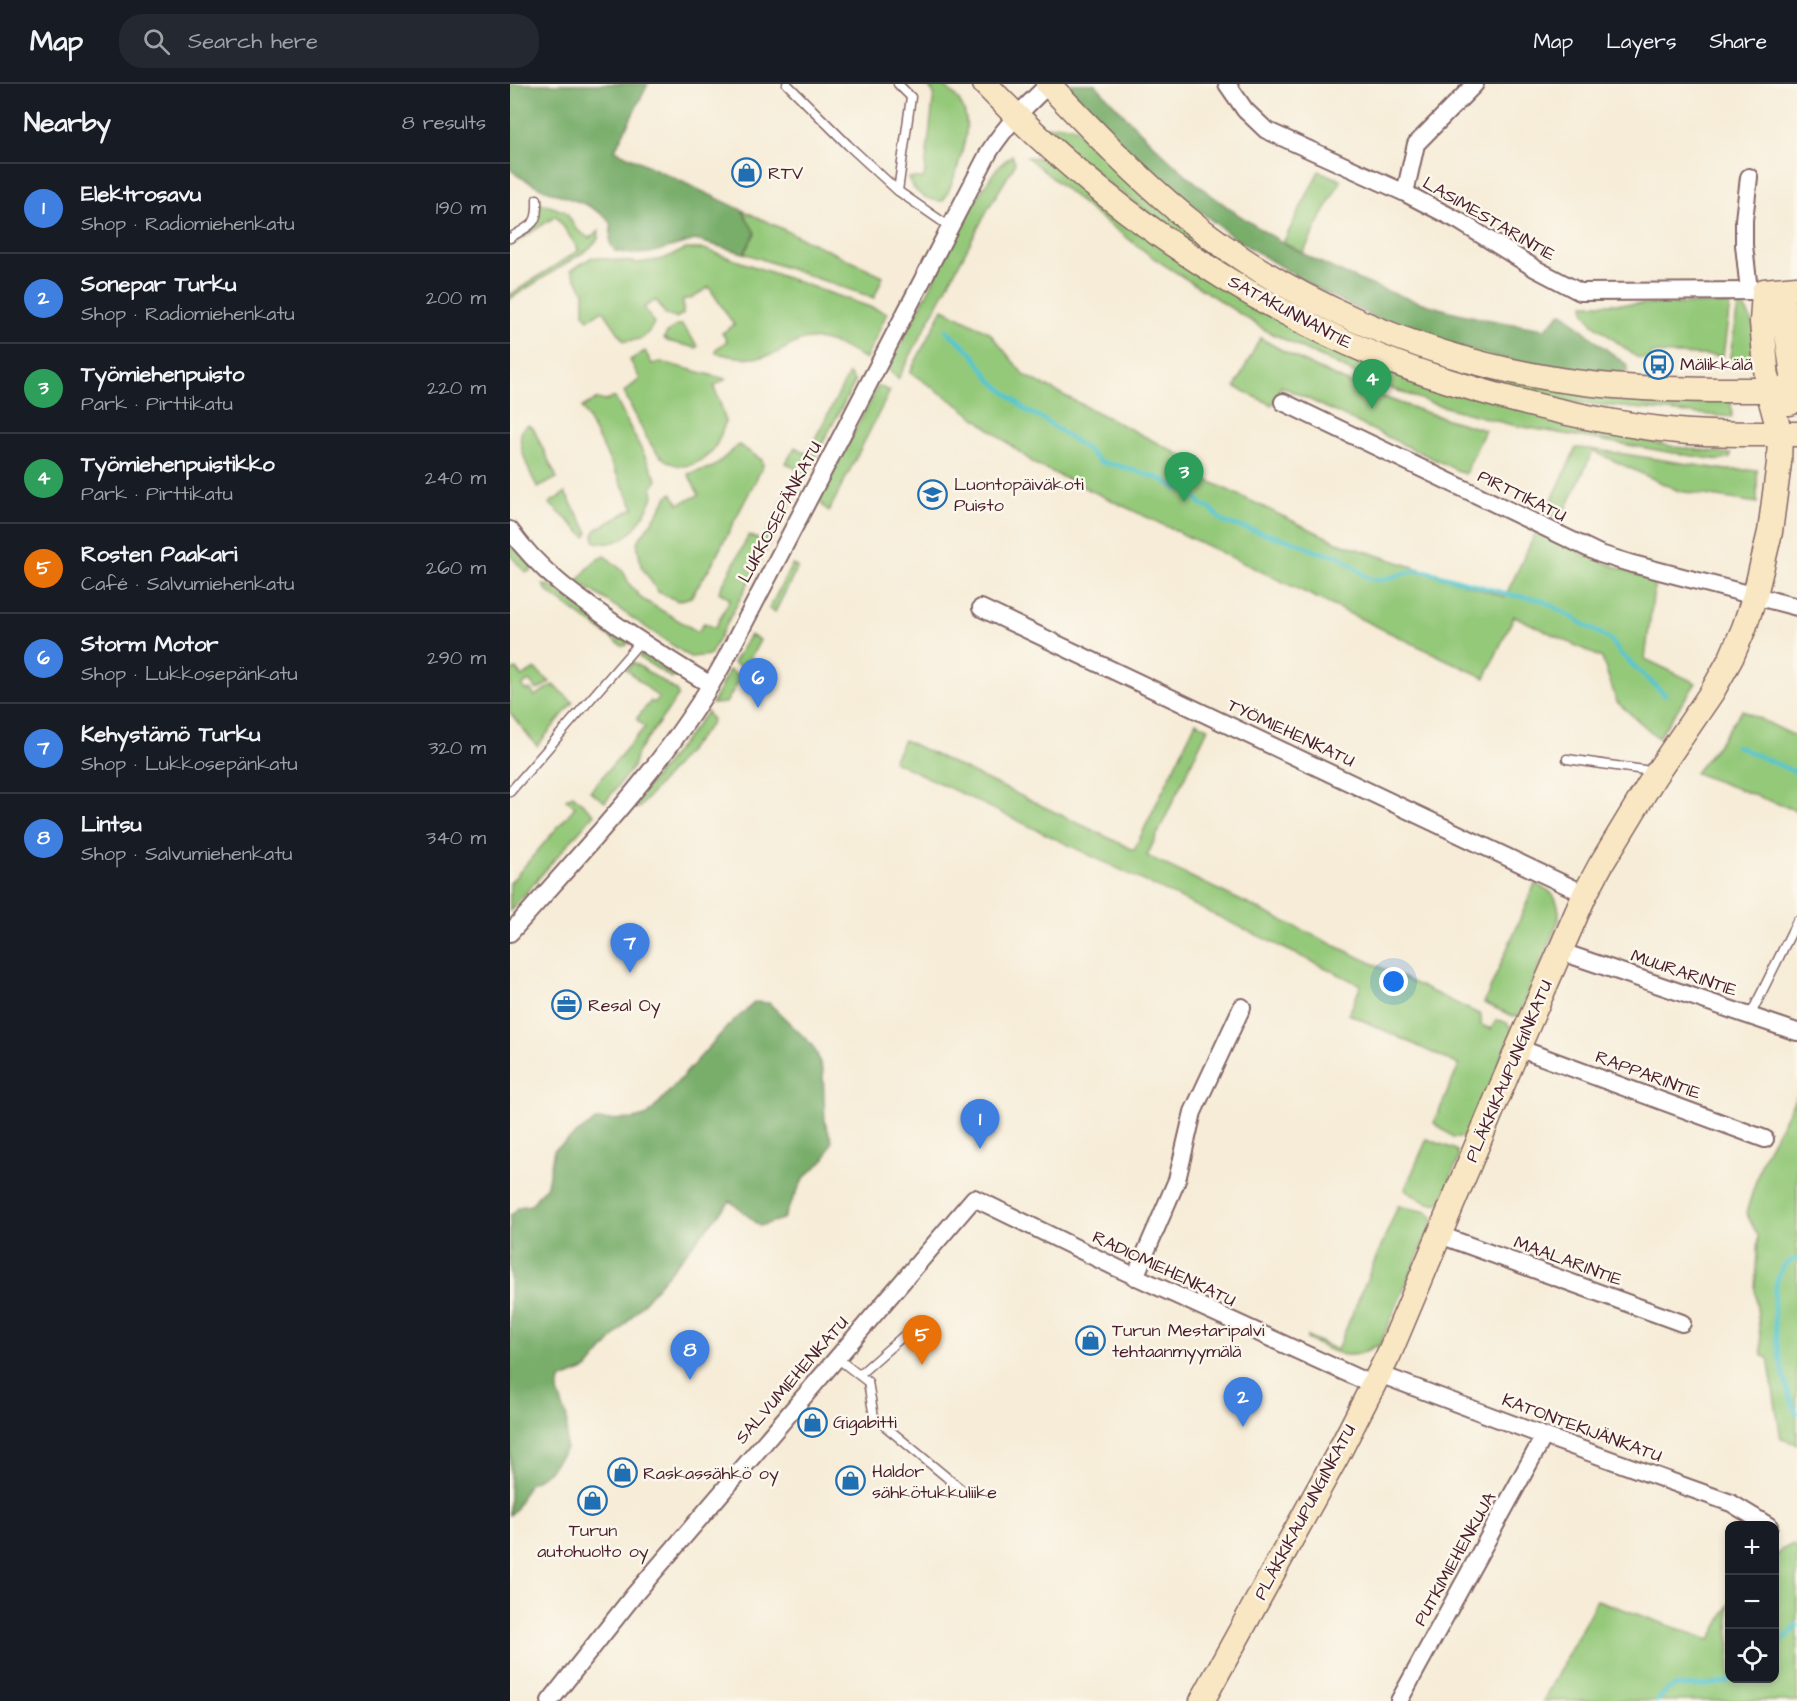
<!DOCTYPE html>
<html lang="en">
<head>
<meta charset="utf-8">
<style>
	:root { --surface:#171b24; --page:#242831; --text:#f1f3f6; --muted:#9ea1a6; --line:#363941; --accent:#0f766e }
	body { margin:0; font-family:"Architects Daughter",sans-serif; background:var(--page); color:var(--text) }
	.controls { position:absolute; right:18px; bottom:18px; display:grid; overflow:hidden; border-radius:12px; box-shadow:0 3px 9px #0003 }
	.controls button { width:54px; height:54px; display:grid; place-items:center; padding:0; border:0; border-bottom:2px solid var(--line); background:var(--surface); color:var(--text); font:30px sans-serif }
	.you { position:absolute; left:884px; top:898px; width:21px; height:21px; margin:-15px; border:4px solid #fff; border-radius:50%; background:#1a73e8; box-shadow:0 0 0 9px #1a73e833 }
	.badge { display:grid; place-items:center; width:39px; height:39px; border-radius:50%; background:var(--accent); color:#fff; font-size:20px; font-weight:700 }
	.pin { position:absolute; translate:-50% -50px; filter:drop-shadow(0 2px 3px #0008) }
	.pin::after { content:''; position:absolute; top:32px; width:21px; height:18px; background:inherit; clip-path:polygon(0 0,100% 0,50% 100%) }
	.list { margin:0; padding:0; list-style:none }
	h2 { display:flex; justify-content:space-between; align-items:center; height:78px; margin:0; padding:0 24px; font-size:26px }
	h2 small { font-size:20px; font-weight:400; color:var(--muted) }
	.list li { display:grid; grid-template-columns:39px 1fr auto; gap:18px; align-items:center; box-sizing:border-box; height:90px; padding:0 24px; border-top:2px solid var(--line) }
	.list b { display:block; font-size:22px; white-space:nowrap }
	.list p { margin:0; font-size:20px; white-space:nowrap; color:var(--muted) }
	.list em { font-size:20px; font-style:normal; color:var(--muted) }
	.icon { flex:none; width:33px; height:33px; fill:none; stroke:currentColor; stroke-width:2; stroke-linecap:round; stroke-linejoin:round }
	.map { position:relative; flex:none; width:1287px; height:1617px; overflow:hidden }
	header { display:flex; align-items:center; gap:36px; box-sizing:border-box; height:84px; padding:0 30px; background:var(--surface); border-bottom:2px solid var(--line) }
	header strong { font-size:28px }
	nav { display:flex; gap:33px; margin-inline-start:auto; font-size:21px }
	.search { width:420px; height:54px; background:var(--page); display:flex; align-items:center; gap:15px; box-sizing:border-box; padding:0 21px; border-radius:24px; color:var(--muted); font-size:22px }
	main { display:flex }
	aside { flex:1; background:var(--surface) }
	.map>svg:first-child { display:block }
	.green { fill:#95c97a; stroke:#707452; stroke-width:1.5 }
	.forest { fill:#78ad6a; stroke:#61664a; stroke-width:1.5 }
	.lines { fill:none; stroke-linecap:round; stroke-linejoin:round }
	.stream { stroke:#58c6ce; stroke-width:4.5 }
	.lane-casing { stroke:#866767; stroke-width:11 }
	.street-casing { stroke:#866767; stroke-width:20 }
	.secondary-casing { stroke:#866767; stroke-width:27 }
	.lane { stroke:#fff; stroke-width:8 }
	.street { stroke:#fff; stroke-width:16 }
	.secondary { stroke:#f9e7c3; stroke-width:24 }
	.labels { text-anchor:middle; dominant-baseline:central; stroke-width:5; stroke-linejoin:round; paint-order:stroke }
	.poi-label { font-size:18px; fill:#4a1f2b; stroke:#fbf7ec; text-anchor:start }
	.street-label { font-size:18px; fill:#4a1f2b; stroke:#fbf7ec }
</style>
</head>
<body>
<header>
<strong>Map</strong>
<div class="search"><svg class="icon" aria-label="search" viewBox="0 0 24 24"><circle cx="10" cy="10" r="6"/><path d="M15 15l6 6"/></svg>Search here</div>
<nav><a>Map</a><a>Layers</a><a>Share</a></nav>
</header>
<main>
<aside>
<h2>Nearby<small>8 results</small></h2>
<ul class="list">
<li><span class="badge" style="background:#3f7fe0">1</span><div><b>Elektrosavu</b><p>Shop · Radiomiehenkatu</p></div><em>190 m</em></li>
<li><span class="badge" style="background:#3f7fe0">2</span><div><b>Sonepar Turku</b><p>Shop · Radiomiehenkatu</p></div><em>200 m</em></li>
<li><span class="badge" style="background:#2e9e5b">3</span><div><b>Työmiehenpuisto</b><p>Park · Pirttikatu</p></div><em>220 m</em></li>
<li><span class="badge" style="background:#2e9e5b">4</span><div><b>Työmiehenpuistikko</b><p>Park · Pirttikatu</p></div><em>240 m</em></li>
<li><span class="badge" style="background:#e8710a">5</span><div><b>Rosten Paakari</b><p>Café · Salvumiehenkatu</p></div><em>260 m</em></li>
<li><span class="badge" style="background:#3f7fe0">6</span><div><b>Storm Motor</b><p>Shop · Lukkosepänkatu</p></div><em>290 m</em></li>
<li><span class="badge" style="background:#3f7fe0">7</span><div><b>Kehystämö Turku</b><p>Shop · Lukkosepänkatu</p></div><em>320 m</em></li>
<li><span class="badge" style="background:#3f7fe0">8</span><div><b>Lintsu</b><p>Shop · Salvumiehenkatu</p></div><em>340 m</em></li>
</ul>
</aside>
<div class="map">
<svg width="1287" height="1617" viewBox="0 0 1287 1617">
	<rect width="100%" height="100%" fill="#fbf7ec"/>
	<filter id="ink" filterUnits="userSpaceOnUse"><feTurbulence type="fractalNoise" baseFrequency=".0167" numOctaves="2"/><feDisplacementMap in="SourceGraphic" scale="12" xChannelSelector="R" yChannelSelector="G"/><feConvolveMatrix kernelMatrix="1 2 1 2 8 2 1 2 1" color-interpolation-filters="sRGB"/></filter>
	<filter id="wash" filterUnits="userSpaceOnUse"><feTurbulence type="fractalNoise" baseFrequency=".008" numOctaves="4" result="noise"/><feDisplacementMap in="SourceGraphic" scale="24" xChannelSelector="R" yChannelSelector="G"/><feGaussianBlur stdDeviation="1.35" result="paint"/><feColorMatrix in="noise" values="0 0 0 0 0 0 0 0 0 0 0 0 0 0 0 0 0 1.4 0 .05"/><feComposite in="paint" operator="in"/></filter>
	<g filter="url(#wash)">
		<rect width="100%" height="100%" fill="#f6ecd7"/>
		<path class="green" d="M 416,0 L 432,0 C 438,5 445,11 449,17 C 463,37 454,61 448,82 C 444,93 440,107 433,117 C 417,117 403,109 399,94 L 414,94 L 424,9 Z
			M 549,41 L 562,42 L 816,231 L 1221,316 L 1222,333 L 1069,319 L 1034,314 L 931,284 L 815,238 L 692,168 L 592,94 L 536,43 Z
			M 502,71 L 505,78 L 503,84 L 479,123 L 388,295 L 378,285 L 464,118 L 487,84 Z
			M 517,73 L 531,74 L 545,81 L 711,203 L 1102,350 L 1165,363 L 1221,370 L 1220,374 L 1208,376 L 1164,369 L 1002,341 L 924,320 L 856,295 L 755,246 L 645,175 L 584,129 Z
			M 809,87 L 831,96 L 793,169 L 773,159 Z
			M 29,118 L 56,128 L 66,145 L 79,154 L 89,147 L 88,155 L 79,165 L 0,215 L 0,211 L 69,166 L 46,132 L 0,162 L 0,157 L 30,135 Z
			M 232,126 L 373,192 L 364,214 L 234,169 L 245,149 Z
			M 176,165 L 194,165 L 377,229 L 356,275 C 339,266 319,254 299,255 C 284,256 275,267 261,271 C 242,277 225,273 206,269 L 206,265 L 217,257 L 212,249 L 224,241 L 199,203 L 180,215 L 173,215 L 173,230 L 166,234 L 156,231 L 146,216 L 134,223 L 144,239 C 136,255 132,256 114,257 L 93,226 L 78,236 L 74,229 L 74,208 L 61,186 L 82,173 L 129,179 L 153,175 Z
			M 1074,220 L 1220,220 L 1213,272 L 1141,269 L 1141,276 L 1128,274 L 1083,240 L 1075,228 Z
			M 1228,222 L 1232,222 C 1247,235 1244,260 1245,279 L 1225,280 L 1221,277 L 1220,272 Z
			M 433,225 L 479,248 L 514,291 L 687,379 L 682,389 L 827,458 L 995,513 L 1026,448 L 1093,478 L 1145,497 L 1135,575 L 1186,599 L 1148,654 L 1107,618 L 1092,574 L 1004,532 L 975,594 L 525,380 L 451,323 L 400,288 Z
			M 167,241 L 172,241 L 188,262 L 187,264 L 157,257 L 154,254 L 156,250 Z
			M 750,254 C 821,295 896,325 975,346 L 955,390 L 771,302 L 762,321 L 725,303 Z
			M 135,267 L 142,280 L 151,278 L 216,295 L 204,302 C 207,313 214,327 215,337 C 215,341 212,347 211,350 C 203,374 177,392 154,375 C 139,366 123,325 114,308 L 130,295 L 120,276 Z
			M 339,290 L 345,298 L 200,571 L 180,573 L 68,497 C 76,487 82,476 95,472 L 113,487 L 120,501 L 132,515 L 188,548 L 194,539 L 205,544 L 220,515 L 209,508 L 239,451 L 252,457 L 288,386 L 276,379 L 285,363 L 297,370 Z
			M 368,302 L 380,307 L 319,427 L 313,422 L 309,416 Z
			M 102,314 L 105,314 L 147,396 L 142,405 L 144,410 C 134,435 115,468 84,457 L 84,448 L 87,445 L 124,424 L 72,323 L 87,315 L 95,317 Z
			M 18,341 L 23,344 L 47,394 L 28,404 C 19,388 0,347 18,341 Z
			M 229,361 L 252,376 L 253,382 L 202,480 L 181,513 L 168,517 L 148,508 L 131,482 L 127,458 L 146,432 L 157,413 L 162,409 L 169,420 L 189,411 L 178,390 L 203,383 Z
			M 1066,364 L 1081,365 L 1217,386 L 1247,386 L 1247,419 L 1169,407 L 1083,367 L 1051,436 L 1036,429 Z
			M 55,409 L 76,444 L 78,448 L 76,453 L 39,419 Z
			M 0,460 L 20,481 L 22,483 L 21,487 L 15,488 L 0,471 Z
			M 282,481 L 288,483 L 265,528 L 259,525 Z
			M 33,501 L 41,502 L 118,558 L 117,561 L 112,562 L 38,508 Z
			M 240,551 L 250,556 L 235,584 L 223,579 Z
			M 134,568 L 165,590 L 165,593 L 162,594 L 130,574 L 131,570 Z
			M 123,578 L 167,607 L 168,612 L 127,669 L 123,683 L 95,718 L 80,707 L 135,643 L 127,636 L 127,634 L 141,617 L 144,619 L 149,614 L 117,586 Z
			M 6,585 L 12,593 L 25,585 L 40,598 L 27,606 L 19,597 L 12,602 L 16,607 L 20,605 L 25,612 L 43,601 L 63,618 L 27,662 L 0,629 L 0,588 Z
			M 219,586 L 231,593 L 216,619 L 202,620 Z
			M 1232,626 L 1287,653 L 1287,727 L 1185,689 L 1209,659 Z
			M 197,628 L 202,636 L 201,640 L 129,724 L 125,724 L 123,721 Z
			M 686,638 L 698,644 L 637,772 L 971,931 L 971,941 L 981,945 L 987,936 C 994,936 1000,941 1003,946 L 958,1053 L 943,1053 L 924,1039 L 949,981 L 839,930 L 851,901 L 383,677 L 394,656 L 624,766 Z
			M 63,711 L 84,730 L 0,827 L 0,799 L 65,723 L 56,715 Z
			M 1025,800 C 1043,806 1050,816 1049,835 L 1009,932 L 1003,932 L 974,919 Z
			M 1287,1012 L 1287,1360 L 1271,1355 L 1258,1274 L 1252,1272 L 1245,1204 L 1248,1152 L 1236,1129 L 1253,1074 Z
			M 917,1055 L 944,1065 L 947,1067 L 949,1073 L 931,1118 C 918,1124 906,1112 895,1105 Z
			M 888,1122 L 918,1128 L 924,1135 L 869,1263 L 865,1262 C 837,1280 824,1268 797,1255 L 797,1252 L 827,1266 Z
			M 1281,1461 L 1287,1463 L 1287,1617 L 1033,1617 L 1087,1516 L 1200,1556 L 1219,1521 L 1220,1594 L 1264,1594 L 1265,1470 L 1268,1471 L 1271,1466 Z"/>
		<path class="forest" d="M 0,0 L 138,0 L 105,66 L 232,126 L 245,149 L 234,169 L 185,156 L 140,169 L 121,170 L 105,167 L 100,159 L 101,140 L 95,132 L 77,121 L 31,104 L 8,92 L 0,85 Z
			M 550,0 L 585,0 C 615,32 645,64 679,93 C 753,156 843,200 936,226 C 968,235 1002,240 1035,245 L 1051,229 L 1056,231 L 1088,259 L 1117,281 L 1118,287 L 1102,291 L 1036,285 L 894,248 L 809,206 L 724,154 L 642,89 Z
			M 245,918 L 259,919 L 301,960 L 307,970 L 313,988 L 315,1038 L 322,1057 L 315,1075 L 294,1094 L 273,1135 L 250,1142 L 220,1117 L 77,1285 L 50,1296 L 48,1308 L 57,1334 L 56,1365 L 38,1388 L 18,1401 L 5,1426 L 0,1431 L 0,1132 L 9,1123 L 21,1121 L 37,1101 L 44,1066 L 86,1036 L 124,1035 L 138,1031 L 217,943 Z"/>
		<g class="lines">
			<path class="stream" d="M 436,246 L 462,269 L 481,296 L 517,327 L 530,333 L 575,364 L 590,378 L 610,382 L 651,395 L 669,405 L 678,405 L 693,422 L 700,424 L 713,438 L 786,458 L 807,468 L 830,472 L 859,495 L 873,496 L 903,487 L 915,487 L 1001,511 L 1032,516 L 1101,556 L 1109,568 L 1155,611
				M 1226,662 L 1287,689
				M 1287,1175 C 1244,1181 1272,1305 1287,1329
				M 1264,1562 L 1280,1550 L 1287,1541
				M 1147,1617 L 1158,1605 L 1166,1602 L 1189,1602 L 1215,1599 L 1224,1594"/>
		</g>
	</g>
	<g filter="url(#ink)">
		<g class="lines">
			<defs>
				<path id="lane" d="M 277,0 L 338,61 L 388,107
					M 388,0 L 401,13 L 388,107 L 440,143
					M 0,154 C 22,139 28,143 27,115
					M 1057,675 L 1134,686 L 1141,691
					M 0,708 L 131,557
					M 1240,932 L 1287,837
					M 327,1274 L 358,1298 L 364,1333 L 452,1406
					M 349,1291 L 400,1246"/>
				<path id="street" d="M 717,0 L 735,26 L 756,46 L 895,109 L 949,137 L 1026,185 L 1070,208 L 1254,207
					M 895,109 L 906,60 L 965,0
					M 1239,207 L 1234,161 L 1234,136 L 1239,93
					M 773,318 L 1090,470 L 1119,479 L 1287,523
					M 0,446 C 31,489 68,514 111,544 C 141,564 170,583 201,601
					M 471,524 L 1075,810
					M 0,849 C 76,763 158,679 214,578 L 479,68 C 496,41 516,22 538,1
					M 1049,867 L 1287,948
					M 1008,964 L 1255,1055
					M 930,1151 L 1172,1239
					M 625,1193 L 667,1096 L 683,1028 L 732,923
					M 869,1290 L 1034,1352 L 1221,1419 L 1259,1442
					M 40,1617 L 124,1511 L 464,1114 L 607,1184 L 863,1301
					M 889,1617 L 1034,1352"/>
				<path id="secondary" d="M 475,0 C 584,114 717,209 863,270 C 904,287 946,300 989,312 C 1048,328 1107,341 1168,347 C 1208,351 1247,350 1287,350
					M 538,0 C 582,46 626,92 674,132 C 774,215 912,273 1039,294 C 1120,308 1205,306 1287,306
					M 1271,206 L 1285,306 L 1280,319
					M 692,1617 L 828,1370 L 879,1270 L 1008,964 L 1075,810 L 1090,782 L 1144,693 L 1202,608 L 1221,574 L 1234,544 L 1245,511 L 1260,448 L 1269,379 L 1270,350 L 1258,306 L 1252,238 L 1254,207 L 1287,204"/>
			</defs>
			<use href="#lane" class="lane-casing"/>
			<use href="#street" class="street-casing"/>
			<use href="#secondary" class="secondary-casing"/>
			<use href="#lane" class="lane"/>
			<use href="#street" class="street"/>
			<use href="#secondary" class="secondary"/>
		</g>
	</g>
	<defs>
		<symbol id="shop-ring" viewBox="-11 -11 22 22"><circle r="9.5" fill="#fbf7ec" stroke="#1f6fb2" stroke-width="1.5"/><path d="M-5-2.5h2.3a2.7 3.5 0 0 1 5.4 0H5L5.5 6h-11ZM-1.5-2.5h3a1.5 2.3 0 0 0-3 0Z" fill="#1f6fb2"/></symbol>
		<symbol id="bus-ring" viewBox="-11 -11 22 22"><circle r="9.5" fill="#fbf7ec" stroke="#1f6fb2" stroke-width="1.5"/><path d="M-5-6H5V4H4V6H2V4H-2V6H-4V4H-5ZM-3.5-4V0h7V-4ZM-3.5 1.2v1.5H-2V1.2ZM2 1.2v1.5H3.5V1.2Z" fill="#1f6fb2"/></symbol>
		<symbol id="school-ring" viewBox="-11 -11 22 22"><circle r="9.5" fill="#fbf7ec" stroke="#1f6fb2" stroke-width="1.5"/><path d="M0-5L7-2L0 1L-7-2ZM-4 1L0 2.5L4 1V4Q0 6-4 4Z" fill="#1f6fb2"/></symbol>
		<symbol id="office-ring" viewBox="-11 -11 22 22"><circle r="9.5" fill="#fbf7ec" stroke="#1f6fb2" stroke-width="1.5"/><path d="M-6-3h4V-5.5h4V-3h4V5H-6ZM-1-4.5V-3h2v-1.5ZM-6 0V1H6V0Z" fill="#1f6fb2"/></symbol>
	</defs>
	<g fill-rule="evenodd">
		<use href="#shop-ring" x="220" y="72" width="33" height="33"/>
		<use href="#bus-ring" x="1132" y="264" width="33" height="33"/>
		<use href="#school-ring" x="406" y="394" width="33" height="33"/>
		<use href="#office-ring" x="40" y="904" width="33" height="33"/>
		<use href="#shop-ring" x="564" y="1240" width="33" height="33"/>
		<use href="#shop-ring" x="286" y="1322" width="33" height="33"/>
		<use href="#shop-ring" x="96" y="1372" width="33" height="33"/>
		<use href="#shop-ring" x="324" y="1380" width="33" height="33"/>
		<use href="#shop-ring" x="66" y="1400" width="33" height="33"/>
	</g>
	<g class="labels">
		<g class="poi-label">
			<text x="258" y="89">RTV</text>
			<text x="1170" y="280">Mälikkälä</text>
			<text x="444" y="400">Luontopäiväkoti<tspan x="444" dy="21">Puisto</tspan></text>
			<text x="78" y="921">Resal Oy</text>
			<text x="602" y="1246">Turun Mestaripalvi<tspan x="602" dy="21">tehtaanmyymälä</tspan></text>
			<text x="323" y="1338">Gigabitti</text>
			<text x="362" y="1387">Haldor<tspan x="362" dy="21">sähkötukkuliike</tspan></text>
			<text x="133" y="1389">Raskassähkö oy</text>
			<text x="83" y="1446" text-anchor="middle">Turun<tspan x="83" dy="21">autohuolto oy</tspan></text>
		</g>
		<g class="street-label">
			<text transform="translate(979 135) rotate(30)">LASIMESTARINTIE</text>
			<text transform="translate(780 228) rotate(28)">SATAKUNNANTIE</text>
			<text transform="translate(1012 412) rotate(26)">PIRTTIKATU</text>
			<text transform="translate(270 428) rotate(-62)">LUKKOSEPÄNKATU</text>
			<text transform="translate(781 649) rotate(25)">TYÖMIEHENKATU</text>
			<text transform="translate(1174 889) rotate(19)">MUURARINTIE</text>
			<text transform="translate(999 987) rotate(-67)">PLÄKKIKAUPUNGINKATU</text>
			<text transform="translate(1138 991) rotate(20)">RAPPARINTIE</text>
			<text transform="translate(1058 1177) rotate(20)">MAALARINTIE</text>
			<text transform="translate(654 1185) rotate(25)">RADIOMIEHENKATU</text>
			<text transform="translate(282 1296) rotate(-49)">SALVUMIEHENKATU</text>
			<text transform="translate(1072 1344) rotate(20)">KATONTEKIJÄNKATU</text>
			<text transform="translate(795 1428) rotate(-62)">PLÄKKIKAUPUNGINKATU</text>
			<text transform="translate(945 1475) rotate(-61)">PUTKIMIEHENKUJA</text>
		</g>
	</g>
</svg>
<div class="controls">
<button>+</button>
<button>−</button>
<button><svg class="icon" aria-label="locate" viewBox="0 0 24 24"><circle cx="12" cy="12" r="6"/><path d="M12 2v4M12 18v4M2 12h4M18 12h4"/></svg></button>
</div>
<div class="you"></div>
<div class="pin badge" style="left:470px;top:1065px;background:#3f7fe0">1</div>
<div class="pin badge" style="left:733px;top:1343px;background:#3f7fe0">2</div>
<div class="pin badge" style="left:674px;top:418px;background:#2e9e5b">3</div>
<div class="pin badge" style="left:862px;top:325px;background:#2e9e5b">4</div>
<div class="pin badge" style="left:412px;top:1281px;background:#e8710a">5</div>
<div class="pin badge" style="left:248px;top:624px;background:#3f7fe0">6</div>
<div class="pin badge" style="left:120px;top:889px;background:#3f7fe0">7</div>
<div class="pin badge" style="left:180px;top:1296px;background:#3f7fe0">8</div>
</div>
</main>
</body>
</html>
